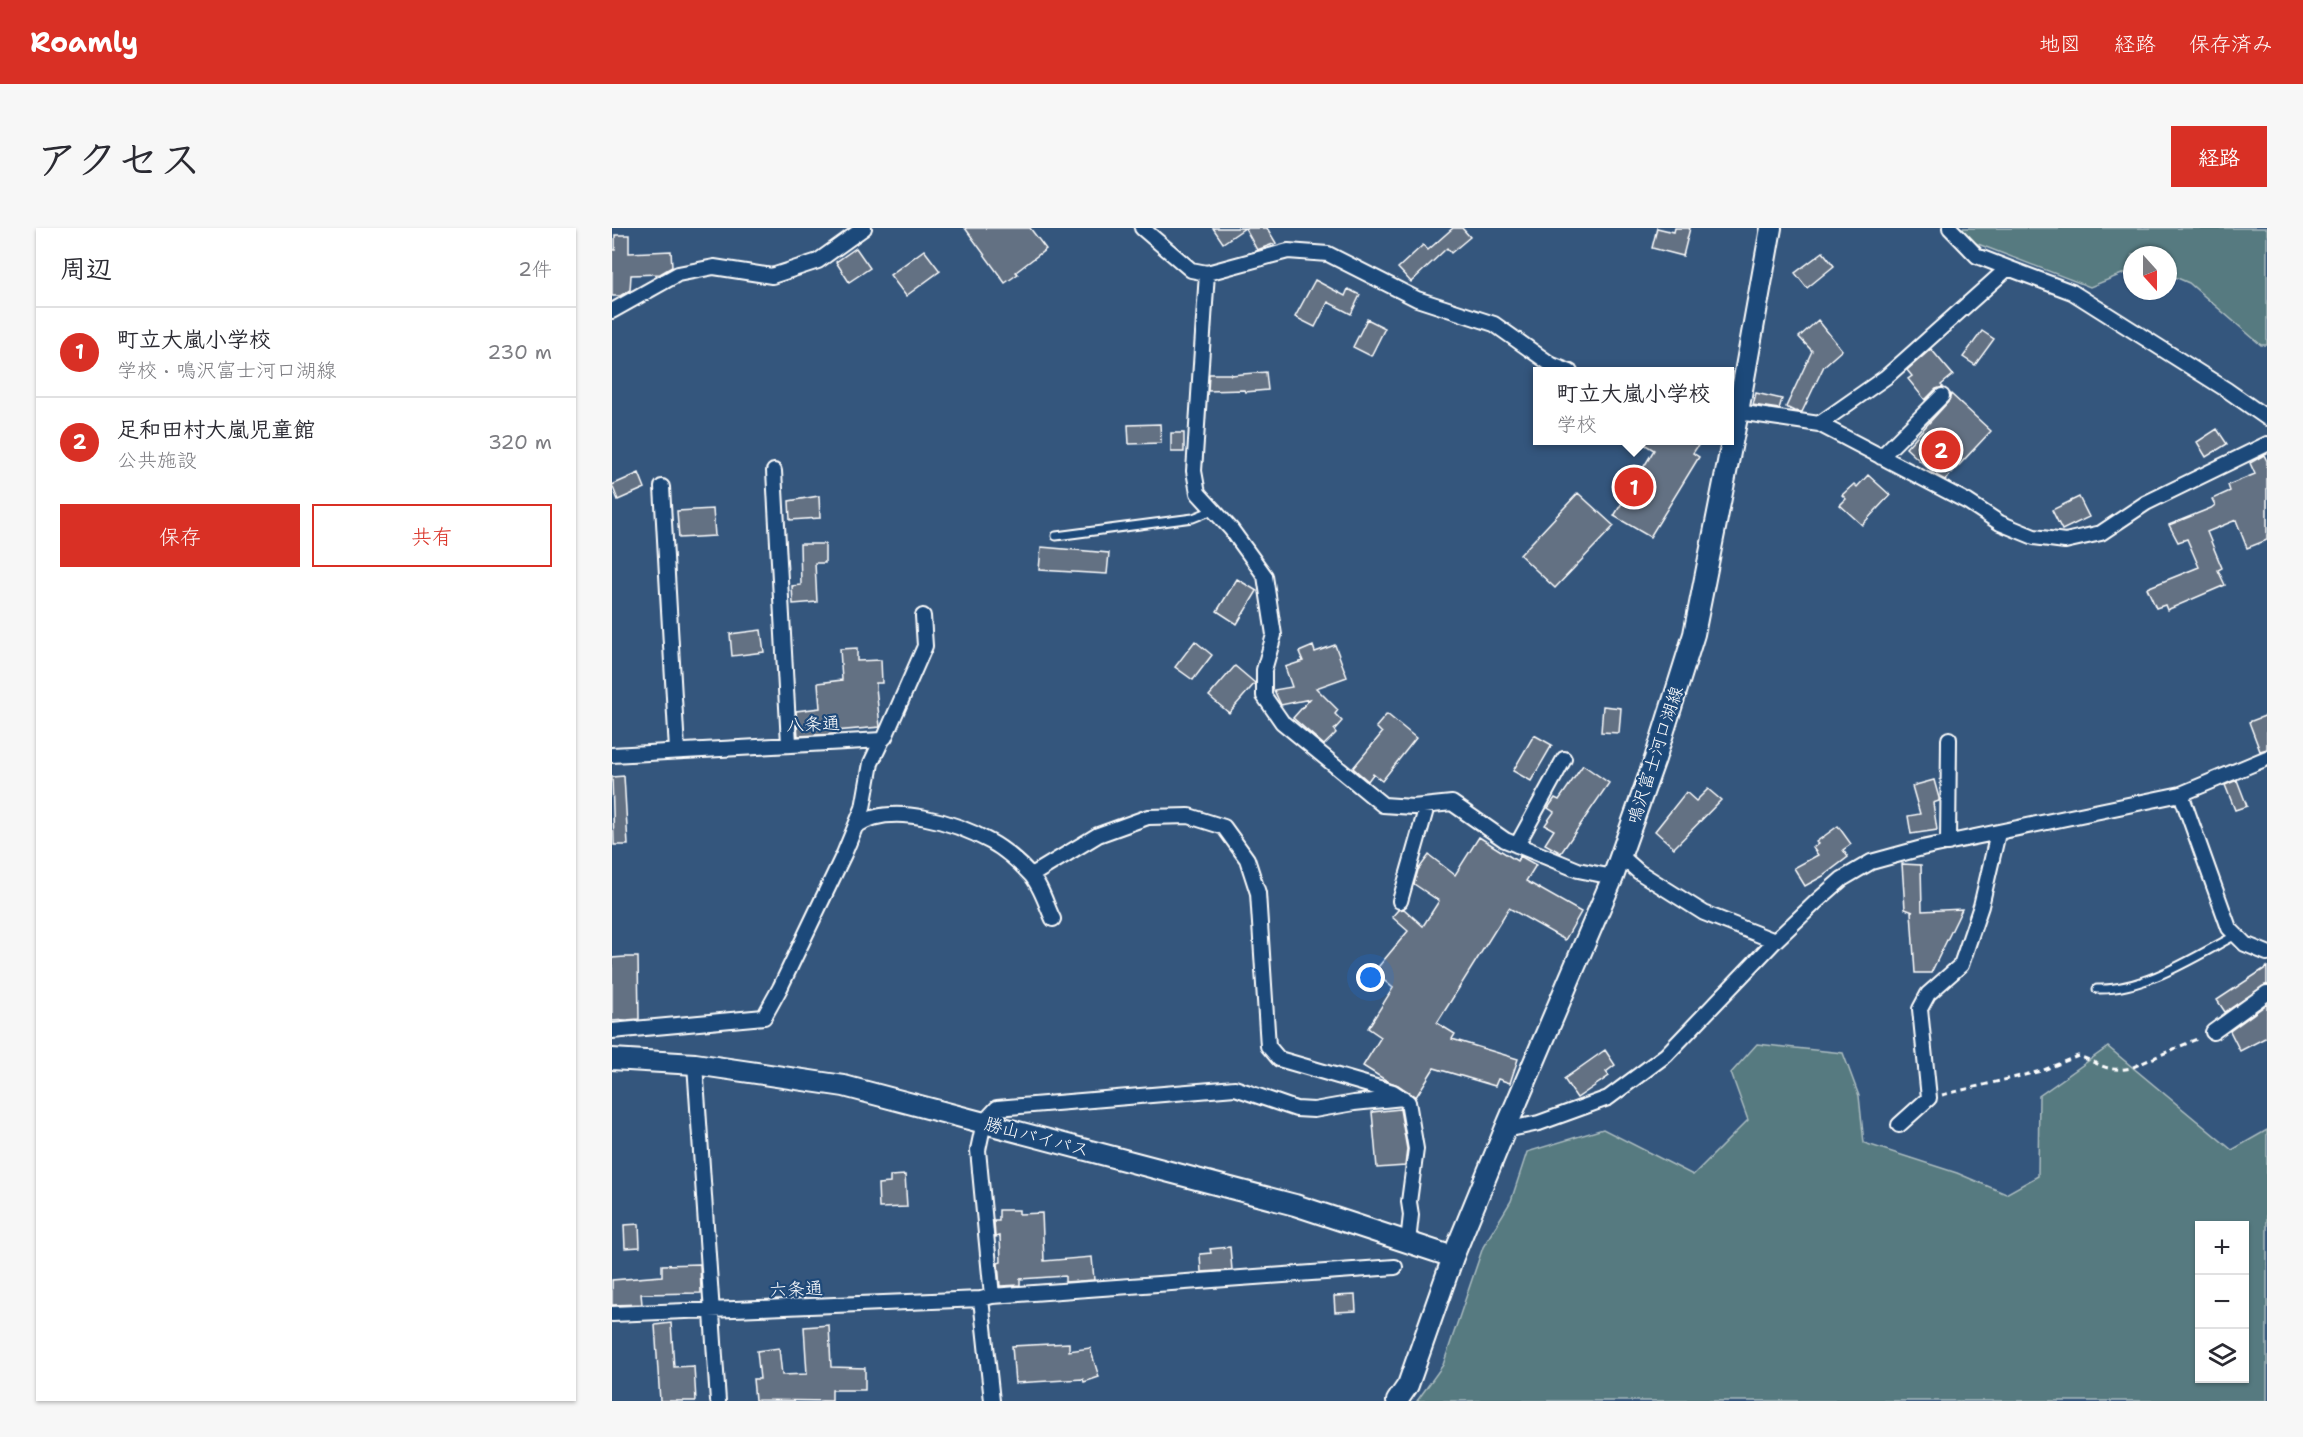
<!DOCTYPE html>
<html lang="ja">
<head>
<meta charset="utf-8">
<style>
	:root { --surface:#fff; --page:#f7f7f7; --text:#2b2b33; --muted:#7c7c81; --line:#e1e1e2; --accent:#d93025 }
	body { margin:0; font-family:"Shantell Sans","Klee One",sans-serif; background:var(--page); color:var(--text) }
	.controls { position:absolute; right:18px; bottom:18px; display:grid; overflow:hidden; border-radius:0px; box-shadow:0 2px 4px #0004 }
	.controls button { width:54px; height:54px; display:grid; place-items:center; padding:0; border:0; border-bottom:2px solid var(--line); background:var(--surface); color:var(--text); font:30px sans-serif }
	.compass { position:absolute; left:1511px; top:18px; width:54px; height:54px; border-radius:50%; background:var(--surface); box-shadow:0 2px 4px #0004; rotate:159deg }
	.you { position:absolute; left:759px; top:750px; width:21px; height:21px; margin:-15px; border:4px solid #fff; border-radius:50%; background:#1a73e8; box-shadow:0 0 0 9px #1a73e833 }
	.badge { display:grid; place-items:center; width:39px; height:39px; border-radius:50%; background:var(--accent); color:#fff; font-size:20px; font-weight:700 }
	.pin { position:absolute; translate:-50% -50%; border:3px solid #fff; box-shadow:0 2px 6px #0006 }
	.popup { position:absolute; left:921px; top:139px; width:201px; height:78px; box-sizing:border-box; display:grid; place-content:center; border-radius:0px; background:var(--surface); filter:drop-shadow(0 2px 4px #0005); font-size:20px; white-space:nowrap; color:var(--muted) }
	.popup b { font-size:22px; color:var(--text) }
	.popup::after { content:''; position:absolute; left:50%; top:100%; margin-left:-12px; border:12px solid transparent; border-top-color:var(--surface) }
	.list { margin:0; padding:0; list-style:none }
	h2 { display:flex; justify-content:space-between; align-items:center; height:78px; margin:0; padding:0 24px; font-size:26px }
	h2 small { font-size:20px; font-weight:400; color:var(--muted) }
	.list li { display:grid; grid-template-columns:39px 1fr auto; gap:18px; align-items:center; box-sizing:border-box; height:90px; padding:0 24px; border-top:2px solid var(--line) }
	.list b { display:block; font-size:22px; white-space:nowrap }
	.list p { margin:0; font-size:20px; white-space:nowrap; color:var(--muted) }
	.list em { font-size:20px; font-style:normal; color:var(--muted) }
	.actions { display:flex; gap:12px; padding:18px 24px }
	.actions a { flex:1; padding:14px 0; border:2px solid var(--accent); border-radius:0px; text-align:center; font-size:21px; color:var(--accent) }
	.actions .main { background:var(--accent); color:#fff }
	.icon { flex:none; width:33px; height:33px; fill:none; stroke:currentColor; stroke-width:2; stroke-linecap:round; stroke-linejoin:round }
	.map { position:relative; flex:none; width:1655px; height:1173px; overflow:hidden; border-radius:0px }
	header { display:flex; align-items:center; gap:36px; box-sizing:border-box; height:84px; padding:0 30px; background:var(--accent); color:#fff }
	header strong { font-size:28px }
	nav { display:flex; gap:33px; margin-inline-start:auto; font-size:21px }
	.intro { display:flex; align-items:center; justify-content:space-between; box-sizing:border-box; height:144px; padding:0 36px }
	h1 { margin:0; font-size:42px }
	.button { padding:15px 27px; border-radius:0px; background:var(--accent); color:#fff; font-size:21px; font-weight:700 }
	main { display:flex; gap:36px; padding:0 36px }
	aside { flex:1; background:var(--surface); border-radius:0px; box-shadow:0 2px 4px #0004 }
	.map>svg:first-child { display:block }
	.green { fill:#577a80; stroke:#abbcc0; stroke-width:1.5; fill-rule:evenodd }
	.building { fill:#647183; stroke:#fff; stroke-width:1.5 }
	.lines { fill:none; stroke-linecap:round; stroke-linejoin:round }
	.lane-casing { stroke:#fff; stroke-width:11 }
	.street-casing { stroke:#fff; stroke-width:18 }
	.secondary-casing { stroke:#fff; stroke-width:24 }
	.path { stroke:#fff; stroke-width:3; stroke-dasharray:6 4.5; stroke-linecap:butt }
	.lane { stroke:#1f4a7a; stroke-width:7 }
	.street { stroke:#1f4a7a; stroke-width:14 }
	.secondary { stroke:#1f4a7a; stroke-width:20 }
	.labels { text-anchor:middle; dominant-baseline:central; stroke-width:4.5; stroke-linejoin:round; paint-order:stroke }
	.street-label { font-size:18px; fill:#fff; stroke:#1f4a7a }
</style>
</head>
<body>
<header>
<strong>Roamly</strong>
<nav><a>地図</a><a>経路</a><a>保存済み</a></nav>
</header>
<div class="intro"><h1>アクセス</h1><a class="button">経路</a></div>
<main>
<aside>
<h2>周辺<small>2件</small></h2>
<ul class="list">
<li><span class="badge">1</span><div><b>町立大嵐小学校</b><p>学校 · 鳴沢富士河口湖線</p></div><em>230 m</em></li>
<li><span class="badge">2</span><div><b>足和田村大嵐児童館</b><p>公共施設</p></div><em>320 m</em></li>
</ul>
<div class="actions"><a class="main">保存</a><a>共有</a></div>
</aside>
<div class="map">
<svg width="1655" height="1173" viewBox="0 0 1655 1173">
	<rect width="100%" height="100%" fill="#34567d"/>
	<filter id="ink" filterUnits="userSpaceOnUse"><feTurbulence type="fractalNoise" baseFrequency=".0167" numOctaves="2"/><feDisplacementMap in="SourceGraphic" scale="12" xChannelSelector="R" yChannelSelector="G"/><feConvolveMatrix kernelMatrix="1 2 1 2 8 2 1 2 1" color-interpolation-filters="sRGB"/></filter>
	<g filter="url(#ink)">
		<path class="green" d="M 1338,0 L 1655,0 L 1655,117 L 1649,117 L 1577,55 L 1556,46 L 1556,27 L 1520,27 L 1520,42 L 1478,59 L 1353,11 Z
			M 1145,816 L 1231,825 L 1247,868 L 1252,915 L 1345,945 L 1394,966 L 1426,948 L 1427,868 L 1496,819 L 1620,922 L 1655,902 L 1655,1173 L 805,1173 L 831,1137 L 871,1019 L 899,973 L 915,924 L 991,901 L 1081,947 L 1136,892 L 1119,845 ZM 1588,998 L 1632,998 L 1632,1150 L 1588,1150 Z"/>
		<path class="building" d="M 353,0 L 418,0 L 434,21 L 404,44 L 406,46 L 393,55 Z
			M 601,0 L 655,0 L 664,15 L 645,22 L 633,0 L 611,15 Z
			M 841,0 L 850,0 L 858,9 L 839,25 L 835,20 L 799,54 L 786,40 L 811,17 L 816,22 Z
			M 1045,0 L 1062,4 L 1063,0 L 1078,0 L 1071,28 L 1040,20 Z
			M 3,7 L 17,7 L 17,25 L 59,23 L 60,39 L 48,46 L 19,47 L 18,62 L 8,68 L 0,68 L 0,22 L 3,22 Z
			M 244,20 L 258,40 L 237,54 L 224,34 Z
			M 312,22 L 328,43 L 294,68 L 278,47 Z
			M 1211,24 L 1222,38 L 1195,60 L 1183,45 Z
			M 703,52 L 733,68 L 736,61 L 748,67 L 739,86 L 716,74 L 703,99 L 683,89 Z
			M 755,91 L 773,100 L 759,128 L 741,119 Z
			M 1206,92 L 1230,122 L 1212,138 L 1190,184 L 1182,183 L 1174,179 L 1200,123 L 1187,109 Z
			M 1370,103 L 1382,111 L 1363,137 L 1351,129 Z
			M 1319,121 L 1341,147 L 1329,157 L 1331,159 L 1324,161 L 1313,172 L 1296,151 L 1300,148 L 1295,142 Z
			M 654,144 L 656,162 L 633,164 L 632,162 L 596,163 L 597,146 L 619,146 L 619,147 Z
			M 1144,165 L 1170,171 L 1167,181 L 1141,177 Z
			M 1339,166 L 1379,203 L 1333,252 L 1322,246 L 1294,220 L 1336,174 Z
			M 548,196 L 549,215 L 517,216 L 516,197 Z
			M 1605,201 L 1615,216 L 1594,229 L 1585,214 Z
			M 559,205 L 572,205 L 572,224 L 559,224 Z
			M 1027,213 L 1089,213 L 1081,225 L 1087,229 L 1038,309 L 1002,288 L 1042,222 Z
			M 1652,227 L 1655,233 L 1655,312 L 1635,320 L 1624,292 L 1595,304 L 1610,340 L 1606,342 L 1613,357 L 1555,382 L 1553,377 L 1544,380 L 1535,360 L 1587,339 L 1575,311 L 1566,314 L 1557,297 L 1599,280 L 1603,277 L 1600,271 L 1618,263 L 1616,257 L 1643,246 L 1638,235 Z
			M 27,245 L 33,260 L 6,272 L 0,257 Z
			M 1256,247 L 1278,267 L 1250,297 L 1228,277 L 1234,271 L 1230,267 L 1242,256 L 1245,259 Z
			M 966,265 L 1002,298 L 943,360 L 908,327 Z
			M 207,268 L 208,290 L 178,292 L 177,273 Z
			M 1467,269 L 1477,289 L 1450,302 L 1440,282 Z
			M 101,281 L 103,308 L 67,310 L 65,283 Z
			M 188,316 L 213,316 L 213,335 L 203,335 L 205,374 L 181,376 L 180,358 L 189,357 Z
			M 429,319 L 497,325 L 495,346 L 427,342 Z
			M 625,351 L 645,363 L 625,396 L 605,383 Z
			M 149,402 L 152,424 L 120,428 L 118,406 Z
			M 583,413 L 600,427 L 581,452 L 563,439 Z
			M 723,417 L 735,449 L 704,460 L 726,482 L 723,486 L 730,493 L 722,502 L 724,505 L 712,517 L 681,490 L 698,471 L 669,477 L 662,462 L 680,459 L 673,439 L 691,433 L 687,424 L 701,418 L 703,424 Z
			M 245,420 L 245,433 L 269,432 L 270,455 L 264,455 L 264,459 L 268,499 L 223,503 L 224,506 L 186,508 L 184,483 L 208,480 L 206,455 L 230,452 L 228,421 Z
			M 623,438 L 643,455 L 617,485 L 597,468 Z
			M 991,478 L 1009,480 L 1007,505 L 989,504 Z
			M 775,486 L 804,510 L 770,553 L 761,546 L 756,553 L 741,540 L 770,505 L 764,499 Z
			M 1655,487 L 1655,521 L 1648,523 L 1637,494 Z
			M 922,507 L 940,517 L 919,553 L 901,543 Z
			M 971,537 L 997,555 L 949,625 L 933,616 L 942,602 L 933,597 L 942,584 L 936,580 L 943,570 L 947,572 Z
			M 12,548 L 16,617 L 2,617 L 0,549 Z
			M 1322,552 L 1327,570 L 1327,573 L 1321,575 L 1325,602 L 1299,606 L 1296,588 L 1308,586 L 1300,558 Z
			M 1625,552 L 1635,578 L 1623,582 L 1613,557 Z
			M 1096,561 L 1109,572 L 1062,620 L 1043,603 L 1074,564 L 1084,573 Z
			M 1226,598 L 1239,616 L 1231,622 L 1236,629 L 1211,648 L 1193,658 L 1182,640 L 1206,627 L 1201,620 L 1206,616 L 1204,614 Z
			M 867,609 L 905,633 L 908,628 L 924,637 L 914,653 L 969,684 L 953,712 L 897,680 L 825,795 L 843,806 L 840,811 L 906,831 L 898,855 L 886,851 L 883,858 L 822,840 L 804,869 L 786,857 L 775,853 L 751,838 L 769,809 L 756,800 L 781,760 L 762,744 L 796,703 L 780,689 L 786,682 L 792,681 L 811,698 L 827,673 L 802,656 L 806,642 L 817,627 L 843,647 Z
			M 1290,636 L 1309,637 L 1310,683 L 1350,681 L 1319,745 L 1303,745 L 1299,684 L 1301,684 L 1293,681 Z
			M 13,729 L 26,729 L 27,791 L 0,793 L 0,730 Z
			M 1655,739 L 1655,756 L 1613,784 L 1605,772 Z
			M 1655,776 L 1655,809 L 1628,823 L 1618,803 Z
			M 993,822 L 1003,837 L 994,844 L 997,848 L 965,870 L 952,851 Z
			M 788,881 L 795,921 L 793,938 L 765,940 L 760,884 Z
			M 293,947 L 295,979 L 267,980 L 266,956 L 278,955 L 278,948 Z
			M 387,982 L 407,982 L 407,986 L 430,985 L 432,1033 L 480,1029 L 482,1052 L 453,1054 L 453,1048 L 408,1051 L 408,1057 L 388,1058 L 386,1035 L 389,1034 L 388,1008 L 383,1009 L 382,993 L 387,993 Z
			M 27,996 L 28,1019 L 13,1020 L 12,997 Z
			M 618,1019 L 620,1042 L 589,1044 L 588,1026 L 599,1025 L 598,1021 Z
			M 88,1036 L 89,1065 L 29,1066 L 30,1076 L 0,1077 L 0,1052 L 50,1048 L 50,1037 Z
			M 743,1067 L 744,1083 L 723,1084 L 722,1068 Z
			M 59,1095 L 62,1139 L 82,1138 L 84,1173 L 48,1173 L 43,1097 Z
			M 217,1097 L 219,1139 L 253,1140 L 253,1162 L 220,1162 L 220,1173 L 143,1172 L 141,1151 L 148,1151 L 145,1123 L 167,1120 L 170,1147 L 195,1146 L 192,1099 Z
			M 457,1115 L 457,1123 L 478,1120 L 487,1149 L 472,1154 L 471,1151 L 403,1155 L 400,1118 Z"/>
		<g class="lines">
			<defs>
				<path id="lane" d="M 444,308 L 581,290 L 601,282
					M 1485,761 C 1532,763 1584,728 1624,707"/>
				<path id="street" d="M 530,0 L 579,42 L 595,45 L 676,23 L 716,26 L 805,71 L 882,96 L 940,137 L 958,144
					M 1338,0 L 1365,28 L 1396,40
					M 595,45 L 582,243 L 586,265 L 619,301 L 653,348 L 662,407 L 652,442 L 652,468 L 670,494 L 771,577 L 801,579 L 840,575 L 893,612 L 966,642 L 1001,649
					M 0,83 L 66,46 L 102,39 L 160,48 L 206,33 L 252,0
					M 1126,184 L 1207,196 L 1274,149 L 1396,40 L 1460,64 L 1615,162 L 1655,190
					M 1207,196 L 1356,274 L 1388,295 L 1422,309 L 1453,313 L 1489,305 L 1534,275 L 1655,216
					M 1269,229 L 1330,168
					M 162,243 L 177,515
					M 50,259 L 65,522
					M 0,527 L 270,512 L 273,509 L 313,418 L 311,388
					M 1569,566 L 1617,700 L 1633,716 L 1655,725
					M 244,598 C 279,573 345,595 379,614 C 392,621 408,635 418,646 C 429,657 434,677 441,691
					M 1336,615 L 1337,511
					M 905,617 L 952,531
					M 1009,628 L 1027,644 L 1092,685 L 1163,713
					M 420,647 L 486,607 L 536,589 L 577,588 L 612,599 L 635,631 L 646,665 L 656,818 L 667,831 L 781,864 L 796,874 L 804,921 L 797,974 L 799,987 L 796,1014
					M 788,673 L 815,578
					M 0,803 L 152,789 L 168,760 L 232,626 L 251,580 L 259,535 L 270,512
					M 1601,804 L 1655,765
					M 83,836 L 106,1173
					M 1287,897 L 1317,870 L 1308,781 L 1316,766 L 1349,737 L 1369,678 L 1386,605
					M 893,902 L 927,895 L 996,870 L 1054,827 L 1163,713 L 1205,673 L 1230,651 L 1259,634 L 1310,620 L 1569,566 L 1655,530
					M 380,1068 L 366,922 L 372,894 L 385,880 L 623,860 L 684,881 L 702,882 L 742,875 L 791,870
					M 369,1071 L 380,1173
					M 0,1086 L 369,1071 L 380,1068 L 783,1039"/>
				<path id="secondary" d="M 0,831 L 83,836 L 232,858 L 683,977 L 841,1029
					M 785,1173 L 796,1157 L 841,1029 L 893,902 L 1001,649 L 1043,531 L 1082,406 L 1126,184 L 1159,0"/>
			</defs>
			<use href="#lane" class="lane-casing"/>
			<use href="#street" class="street-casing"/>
			<use href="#secondary" class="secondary-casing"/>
			<path class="path" d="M 1330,867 L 1429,843 L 1466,828 C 1488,835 1494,845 1519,840 L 1587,810"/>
			<use href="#lane" class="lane"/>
			<use href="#street" class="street"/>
			<use href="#secondary" class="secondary"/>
		</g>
	</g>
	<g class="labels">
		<g class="street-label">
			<text transform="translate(201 496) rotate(-2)">八条通</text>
			<text transform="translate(1043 527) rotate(-72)">鳴沢富士河口湖線</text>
			<text transform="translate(425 909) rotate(15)">勝山バイパス</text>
			<text transform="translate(184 1061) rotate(-2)">六条通</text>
		</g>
	</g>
</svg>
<div class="controls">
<button>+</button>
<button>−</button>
<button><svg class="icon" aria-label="layers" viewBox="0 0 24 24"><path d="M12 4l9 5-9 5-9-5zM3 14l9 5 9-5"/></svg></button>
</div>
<svg class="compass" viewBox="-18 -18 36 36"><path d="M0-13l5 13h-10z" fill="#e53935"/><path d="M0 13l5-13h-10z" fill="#7c7c81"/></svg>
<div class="you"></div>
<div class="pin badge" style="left:1022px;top:259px">1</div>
<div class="popup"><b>町立大嵐小学校</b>学校</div>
<div class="pin badge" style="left:1329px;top:222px">2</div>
</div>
</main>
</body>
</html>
